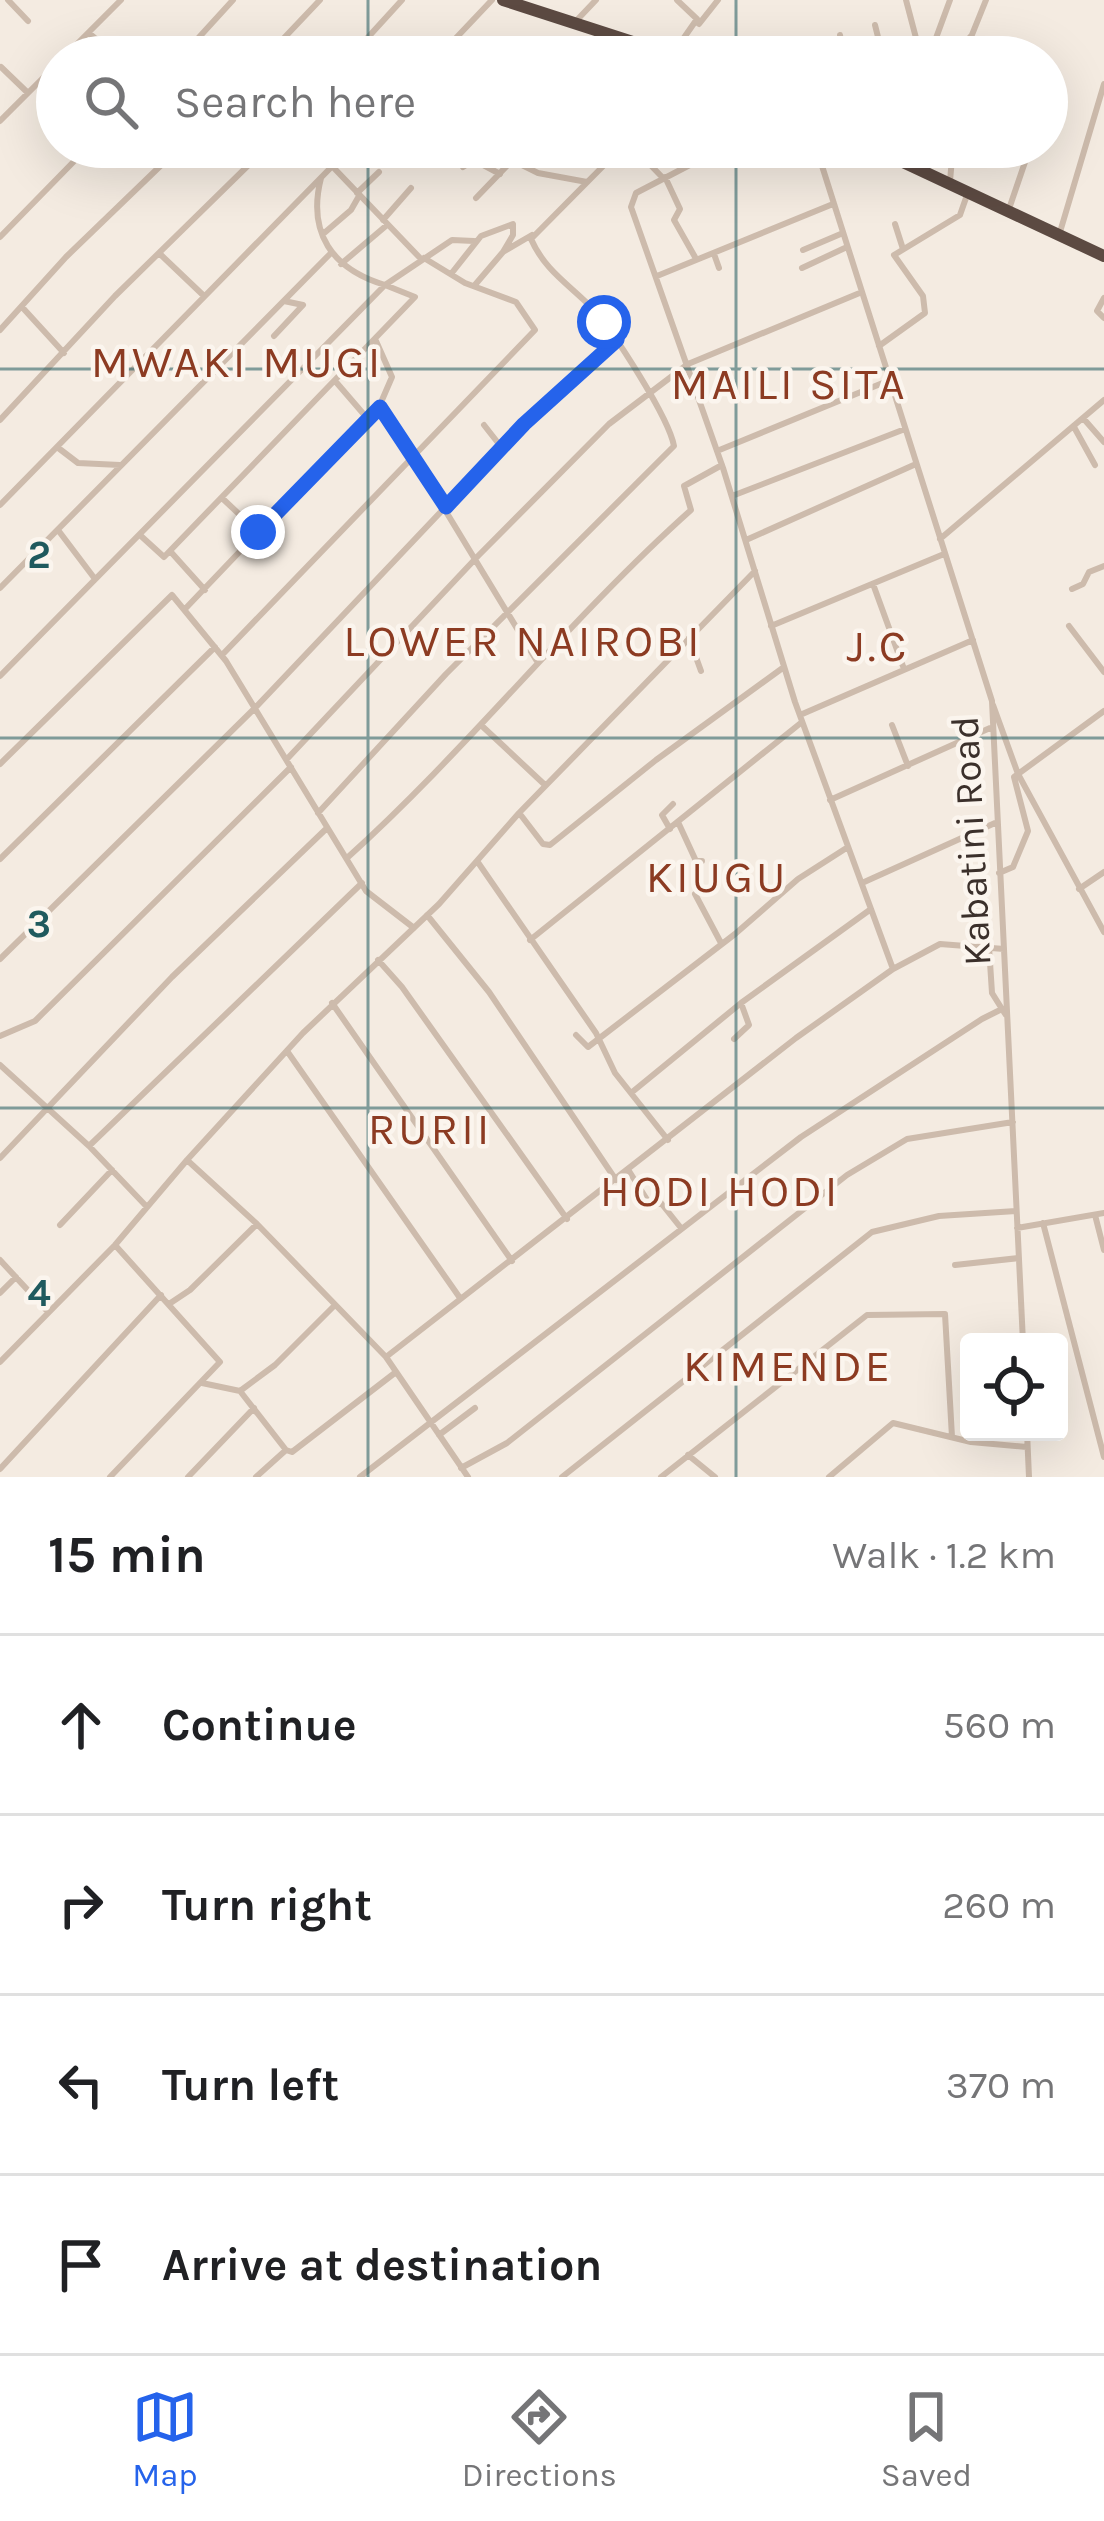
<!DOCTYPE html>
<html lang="en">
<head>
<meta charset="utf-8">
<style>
	:root { --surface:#fff; --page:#f2f2f2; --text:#202124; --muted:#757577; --line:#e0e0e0; --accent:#2563eb }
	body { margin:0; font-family:Karla,sans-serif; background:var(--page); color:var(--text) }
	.controls { position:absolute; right:36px; bottom:36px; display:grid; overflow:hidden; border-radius:12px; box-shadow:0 12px 48px #0002 }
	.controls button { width:108px; height:108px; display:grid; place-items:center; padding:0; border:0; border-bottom:3px solid var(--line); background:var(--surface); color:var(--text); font:60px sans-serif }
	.stop { position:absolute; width:36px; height:36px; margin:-27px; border:9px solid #2563eb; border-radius:50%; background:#fff }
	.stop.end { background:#2563eb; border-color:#fff; box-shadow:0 3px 12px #0008 }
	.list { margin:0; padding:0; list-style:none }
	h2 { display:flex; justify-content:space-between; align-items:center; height:156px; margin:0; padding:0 48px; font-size:51px }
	h2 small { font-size:39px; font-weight:400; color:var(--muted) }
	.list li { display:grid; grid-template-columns:78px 1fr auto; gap:36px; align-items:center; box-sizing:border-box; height:180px; padding:0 48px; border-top:3px solid var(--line) }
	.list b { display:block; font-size:45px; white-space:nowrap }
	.list em { font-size:39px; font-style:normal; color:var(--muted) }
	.icon { flex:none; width:66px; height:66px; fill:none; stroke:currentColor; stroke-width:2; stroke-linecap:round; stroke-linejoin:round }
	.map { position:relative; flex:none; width:1104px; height:1477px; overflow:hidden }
	.search { position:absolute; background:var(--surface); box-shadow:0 12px 48px #0002; left:36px; right:36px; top:36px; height:132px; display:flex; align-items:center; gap:30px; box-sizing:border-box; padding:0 42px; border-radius:66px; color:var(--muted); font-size:45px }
	.sheet { height:876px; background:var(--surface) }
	nav { display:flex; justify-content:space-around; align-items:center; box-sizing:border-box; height:168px; border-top:3px solid var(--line); background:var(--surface); font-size:33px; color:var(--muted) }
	nav a { display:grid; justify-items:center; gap:6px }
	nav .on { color:var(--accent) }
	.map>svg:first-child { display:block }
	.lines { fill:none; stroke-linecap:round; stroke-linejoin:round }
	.minor { stroke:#cdbbac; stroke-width:6 }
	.highway { stroke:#5c4a42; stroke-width:12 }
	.route { stroke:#2563eb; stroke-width:15 }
	.grid { fill:none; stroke:#1f5a5e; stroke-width:3; stroke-opacity:0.55 }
	.labels { text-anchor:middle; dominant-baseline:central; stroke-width:9; stroke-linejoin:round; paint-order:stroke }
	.street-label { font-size:39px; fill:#3b302b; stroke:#fbf5ee }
	.quarter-label { font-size:45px; letter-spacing:3px; fill:#8c3b22; stroke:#fbf5ee }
	.grid-label { font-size:39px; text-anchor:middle; font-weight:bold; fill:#1f5a5e; stroke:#fbf5ee; stroke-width:9; stroke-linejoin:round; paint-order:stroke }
</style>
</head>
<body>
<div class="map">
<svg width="1104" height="1477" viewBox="0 0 1104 1477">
	<rect width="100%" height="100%" fill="#f4ebe1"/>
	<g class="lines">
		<path class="minor" d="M 8,0 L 28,21
			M 906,0 L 921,57
			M 577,20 L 596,0
			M 699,24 L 718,0
			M 875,25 L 883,57
			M 89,33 L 117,57
			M 840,35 L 844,57
			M 970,37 L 1007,50
			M 674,52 L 697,19 L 677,0
			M 64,57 L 121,0
			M 181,57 L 233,0
			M 266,57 L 320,0
			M 350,57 L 402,0
			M 438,57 L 492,0
			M 463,57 L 471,48
			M 608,57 L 623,40
			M 929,57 L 950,0
			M 963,57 L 986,0
			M 1,67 L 28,93
			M 0,121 L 57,64
			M 450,147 L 463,167 L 474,160 L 500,174
			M 485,147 L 538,173 L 587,182
			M 633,147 L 663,178
			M 715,147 L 709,155 L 636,193 L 631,207 L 723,468 L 795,702 L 893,969
			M 816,147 L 992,701 L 1023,1342
			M 944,147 L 952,163
			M 332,166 L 421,259
			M 665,177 L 680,209 L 674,220 L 695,257
			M 321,178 C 307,233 332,269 385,285 L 452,240 L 474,241
			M 950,181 L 953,147
			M 357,193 L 379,172
			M 476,198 L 525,147
			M 1009,209 L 1025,162
			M 383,220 L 411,188
			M 895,224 L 903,249
			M 1060,232 L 1104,84
			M 323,234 L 351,210 L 359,196
			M 0,237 L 88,147
			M 803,250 L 843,233
			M 160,254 L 203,295
			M 714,254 L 719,268
			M 341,264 L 387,225
			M 802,268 L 847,247
			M 451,274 L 481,236 L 513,224 L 513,235 L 503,252
			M 657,276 L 833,204
			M 474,286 L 503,252 L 532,235
			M 1104,298 L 1097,311 L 1104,318
			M 22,307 L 64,353
			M 0,330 L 66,257 L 180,147
			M 274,336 L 303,305 L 284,301
			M 376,341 L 392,377 L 379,407
			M 879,346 L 925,313 L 923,296 L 894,255 L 960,215 L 967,195
			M 336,382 L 367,418 L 378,407 L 383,408 L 538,663
			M 1083,418 L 1104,442
			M 0,420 L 115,296 L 267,147
			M 484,425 L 502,448
			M 1074,427 L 1095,465
			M 57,447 L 78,463 L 120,465
			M 717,451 L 890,380
			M 732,496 L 905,429
			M 222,498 L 258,532
			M 0,505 L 351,147
			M 58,530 L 95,579
			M 940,539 L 1104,400
			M 746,540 L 916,464
			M 170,551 L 205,590
			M 873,584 L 904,669
			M 0,588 L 330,254
			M 1072,589 L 1083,584 L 1089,572 L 1104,566
			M 185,609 L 367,418
			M 771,626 L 944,554
			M 1069,626 L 1104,672
			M 689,638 L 701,671
			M 222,655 L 535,330 L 516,302 L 465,283 L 424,258
			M 0,676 L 385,285 L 415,297 L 164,557 L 141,536
			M 993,705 L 1018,774 L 1104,932
			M 800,715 L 973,640
			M 892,725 L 908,766
			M 482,726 L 545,785
			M 287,759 L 478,556 L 609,424 L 688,364 L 862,292
			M 0,764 L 172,595 L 226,661 L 366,891 L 414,928
			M 830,800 L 990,728
			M 318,813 L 446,674 L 674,446 C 669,418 614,332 593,309 C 570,285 545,271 531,239 L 622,147
			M 520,814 L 543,844 L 550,845 L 656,760 L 784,667
			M 678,822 L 696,861 L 702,861
			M 670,829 L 662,815 L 673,804
			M 347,858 C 468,749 569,619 691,510 L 684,486 L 722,465
			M 0,859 L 215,647
			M 477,861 L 596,1033 L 615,1073 L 668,1140
			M 999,873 L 1013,867 L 1028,831 L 1014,777 L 1104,711
			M 862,883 L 995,823
			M 1079,889 L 1104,872
			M 695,894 L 721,943
			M 427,915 L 489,992 L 616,1180
			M 530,940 L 802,722
			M 989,947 L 992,993 L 1002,1009
			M 0,959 L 256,707 L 524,424 L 616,341
			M 378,960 L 402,987 L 567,1219
			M 332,1003 L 512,1261
			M 576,1035 L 588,1047 L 735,934 L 798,879 L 848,847
			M 0,1036 L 35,1021 L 291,767
			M 734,1039 L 749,1025 L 741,1003
			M 287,1051 L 460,1298
			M 0,1065 L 89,1146 L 147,1207
			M 631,1093 L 741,1003 L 871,909
			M 89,1146 L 362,883
			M 0,1158 L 172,977 L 327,828
			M 187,1160 L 303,1033 L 439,904 L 519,813 L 755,571
			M 629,1171 L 651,1206 L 661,1203 L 681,1228
			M 1095,1215 L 1104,1250
			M 1043,1223 L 1104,1457
			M 60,1225 L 112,1170
			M 1017,1228 L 1104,1213
			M 0,1260 L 48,1312
			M 955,1265 L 1019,1258
			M 0,1293 L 16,1277
			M 169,1304 L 190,1290 L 257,1224
			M 386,1357 L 796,1038 L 893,969 L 940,944 L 1004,949
			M 0,1362 L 115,1245 L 187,1160 L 257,1224 L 386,1357 L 468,1477
			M 202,1383 L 240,1391
			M 1027,1432 L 1029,1477
			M 439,1435 L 475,1408
			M 286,1450 L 240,1391 L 275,1365 L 335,1305
			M 688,1455 L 715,1477
			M 461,1468 L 507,1443 L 847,1175 L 907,1139 L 1013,1122
			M 0,1469 L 161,1295
			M 110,1477 L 220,1362 L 115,1245
			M 188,1477 L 254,1408
			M 256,1477 L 286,1450 L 292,1452 L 396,1372
			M 360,1477 L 801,1137 L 982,1019 L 1002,1009 L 1006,1015
			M 562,1477 L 872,1232 L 939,1216 L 1016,1211
			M 661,1477 L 867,1315 L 945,1314 L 952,1437
			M 829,1477 L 893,1423 L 971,1442 L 1027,1447"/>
		<path class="highway" d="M 503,0 L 679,57
			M 871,147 L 1104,256"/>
	</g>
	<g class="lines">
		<path class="route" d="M 258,532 L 380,407 L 446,507 L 524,424 L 617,340 L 604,322"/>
	</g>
	<path class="grid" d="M 368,0 L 368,57M 736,0 L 736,57M 368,147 L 368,1477M 736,147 L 736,1477M 0,369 L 1104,369M 0,738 L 1104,738M 0,1108 L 1104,1108"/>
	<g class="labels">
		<g class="street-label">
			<text transform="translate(971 841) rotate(-93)">Kabatini Road</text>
		</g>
		<g class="quarter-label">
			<text x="237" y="362">MWAKI MUGI</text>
			<text x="789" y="384">MAILI SITA</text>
			<text x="523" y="641">LOWER NAIROBI</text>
			<text x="878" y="646">J.C</text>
			<text x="717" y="877">KIUGU</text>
			<text x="430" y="1129">RURII</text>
			<text x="720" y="1191">HODI HODI</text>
			<text x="788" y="1366">KIMENDE</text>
		</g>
	</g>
	<g class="grid-label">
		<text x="39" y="568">2</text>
		<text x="39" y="937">3</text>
		<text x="39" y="1306">4</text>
	</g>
</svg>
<div class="controls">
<button><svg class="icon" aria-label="locate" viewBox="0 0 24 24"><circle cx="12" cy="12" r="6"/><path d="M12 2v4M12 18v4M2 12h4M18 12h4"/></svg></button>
</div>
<div class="stop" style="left:604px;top:322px"></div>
<div class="stop end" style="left:258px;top:532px"></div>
<div class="search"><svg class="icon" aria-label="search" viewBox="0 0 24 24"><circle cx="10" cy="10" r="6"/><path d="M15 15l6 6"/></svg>Search here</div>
</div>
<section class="sheet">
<h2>15 min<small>Walk · 1.2 km</small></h2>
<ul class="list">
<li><svg class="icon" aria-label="ahead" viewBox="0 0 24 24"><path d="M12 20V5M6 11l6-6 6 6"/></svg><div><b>Continue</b></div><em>560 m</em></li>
<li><svg class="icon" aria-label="right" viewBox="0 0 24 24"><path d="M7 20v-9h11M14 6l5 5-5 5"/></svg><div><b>Turn right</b></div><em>260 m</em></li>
<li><svg class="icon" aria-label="left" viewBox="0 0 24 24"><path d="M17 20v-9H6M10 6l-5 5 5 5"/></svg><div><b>Turn left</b></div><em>370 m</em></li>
<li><svg class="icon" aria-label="arrive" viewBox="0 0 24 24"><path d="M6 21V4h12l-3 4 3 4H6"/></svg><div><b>Arrive at destination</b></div></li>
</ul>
</section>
<nav>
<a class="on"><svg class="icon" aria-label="map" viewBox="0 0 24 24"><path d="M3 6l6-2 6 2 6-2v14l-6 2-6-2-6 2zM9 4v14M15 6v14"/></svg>Map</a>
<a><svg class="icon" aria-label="directions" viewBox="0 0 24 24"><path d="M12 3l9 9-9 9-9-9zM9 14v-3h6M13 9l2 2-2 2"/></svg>Directions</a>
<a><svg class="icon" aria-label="saved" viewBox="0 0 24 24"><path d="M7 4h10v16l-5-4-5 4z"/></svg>Saved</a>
</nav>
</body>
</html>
